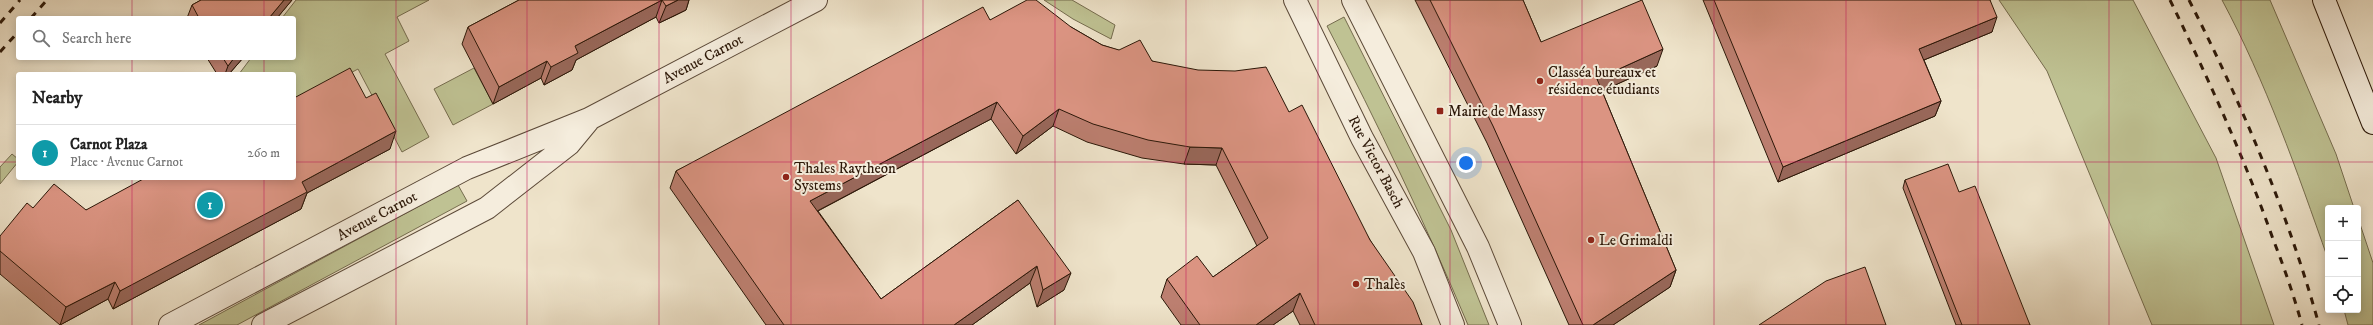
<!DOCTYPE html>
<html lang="en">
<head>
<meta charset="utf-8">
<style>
	:root { --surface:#fff; --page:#f2f2f2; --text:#222; --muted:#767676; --line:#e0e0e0; --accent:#1a73e8 }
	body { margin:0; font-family:"IM FELL DW Pica",serif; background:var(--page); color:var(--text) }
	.controls { position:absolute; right:12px; bottom:12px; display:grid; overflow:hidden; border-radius:4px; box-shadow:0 2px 10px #0003 }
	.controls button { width:36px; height:36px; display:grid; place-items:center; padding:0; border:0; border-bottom:1px solid var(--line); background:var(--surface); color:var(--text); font:20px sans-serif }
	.you { position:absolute; left:1466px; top:163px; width:14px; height:14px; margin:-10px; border:3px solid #fff; border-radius:50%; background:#1a73e8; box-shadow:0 0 0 6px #1a73e833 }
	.badge { display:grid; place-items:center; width:26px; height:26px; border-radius:50%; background:var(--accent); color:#fff; font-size:13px; font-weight:700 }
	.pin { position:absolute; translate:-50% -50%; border:2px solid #fff; box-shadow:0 1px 4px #0006 }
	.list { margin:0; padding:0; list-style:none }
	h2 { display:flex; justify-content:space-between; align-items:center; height:52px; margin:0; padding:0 16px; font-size:17px }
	h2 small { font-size:13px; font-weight:400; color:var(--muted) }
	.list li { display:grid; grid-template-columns:26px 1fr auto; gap:12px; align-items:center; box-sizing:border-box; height:56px; padding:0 16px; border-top:1px solid var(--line) }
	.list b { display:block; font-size:15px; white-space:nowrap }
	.list p { margin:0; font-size:13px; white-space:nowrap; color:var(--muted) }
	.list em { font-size:13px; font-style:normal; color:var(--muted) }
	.icon { flex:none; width:22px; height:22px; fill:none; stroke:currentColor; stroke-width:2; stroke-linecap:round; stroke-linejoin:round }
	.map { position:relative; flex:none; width:2373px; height:325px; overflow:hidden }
	.search { position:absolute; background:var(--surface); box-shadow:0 2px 10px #0003; left:16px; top:16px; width:280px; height:44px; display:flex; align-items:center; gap:10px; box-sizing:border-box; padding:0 14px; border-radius:4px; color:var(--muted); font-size:15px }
	.panel { position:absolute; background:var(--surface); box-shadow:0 2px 10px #0003; left:16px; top:72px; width:280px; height:108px; border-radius:4px }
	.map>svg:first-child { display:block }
	.green { fill:#bfc293; stroke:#756c4e }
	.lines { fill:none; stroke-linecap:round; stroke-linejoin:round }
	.tertiary-casing { stroke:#5c4a39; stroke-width:24 }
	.secondary-casing { stroke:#2b1708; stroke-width:24 }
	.tertiary { stroke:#f5eddd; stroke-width:22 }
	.secondary { stroke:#f5eddd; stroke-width:22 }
	.rail { stroke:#2b1708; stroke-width:3; stroke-dasharray:7 7; stroke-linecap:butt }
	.wall { fill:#bc7f70; stroke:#2b1708 }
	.shaded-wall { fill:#99685b; stroke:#2b1708 }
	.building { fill:#db9482; stroke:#2b1708 }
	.grid { fill:none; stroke:#c2185b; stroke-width:1; stroke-opacity:0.55 }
	.poi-dot { fill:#8f2418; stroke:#f5eddd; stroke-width:1.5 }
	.labels { text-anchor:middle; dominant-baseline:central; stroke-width:4; stroke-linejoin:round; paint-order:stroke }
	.street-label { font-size:15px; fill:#2b1708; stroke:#f5eddd }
	.poi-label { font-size:15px; fill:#2b1708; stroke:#f5eddd; text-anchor:start }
</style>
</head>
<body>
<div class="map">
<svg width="2373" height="325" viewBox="0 0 2373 325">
	<rect width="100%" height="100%" fill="#efe4cb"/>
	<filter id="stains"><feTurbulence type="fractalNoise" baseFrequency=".005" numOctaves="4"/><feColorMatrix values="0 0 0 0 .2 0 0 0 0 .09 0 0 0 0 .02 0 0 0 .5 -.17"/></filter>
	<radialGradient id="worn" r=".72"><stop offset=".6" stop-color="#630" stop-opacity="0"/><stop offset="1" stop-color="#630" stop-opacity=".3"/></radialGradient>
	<path class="green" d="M 296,0 L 429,0 L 397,17 L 409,41 L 385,54 L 429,137 L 402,152 L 358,69 L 294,103 L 294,74 L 239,74 L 251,58 L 294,58 L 294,18 L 282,18 Z
		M 1044,0 L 1072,0 L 1115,25 L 1111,39 L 1073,19 Z
		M 1999,0 L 2133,0 L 2216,158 L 2274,325 L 2152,325 L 2047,71 Z
		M 2222,0 L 2270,0 L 2336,154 L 2354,208 L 2328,208 L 2328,259 C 2297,171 2266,82 2222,0 Z
		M 1344,17 L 1451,230 L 1489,325 L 1468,325 C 1425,223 1378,124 1327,26 Z
		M 474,68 L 493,104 L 453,125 L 434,89 Z
		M 12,154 L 18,159 L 18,162 L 0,184 L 0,167 Z
		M 458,185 L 467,201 L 237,325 L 199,325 Z
		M 2358,218 L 2373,263 L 2373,325 L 2348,325 L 2344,310 L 2358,310 Z"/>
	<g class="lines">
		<defs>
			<path id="tertiary" d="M 1295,0 L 1362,138 L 1424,252 L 1453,325
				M 1353,0 L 1478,247 L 1510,325
				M 170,325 L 467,168 L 589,119 L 816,0
				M 263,325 L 487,208 L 569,144 L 588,121"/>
			<path id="secondary" d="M 2324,0 L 2373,123"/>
		</defs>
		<use href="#tertiary" class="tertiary-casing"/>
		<use href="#secondary" class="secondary-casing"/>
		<use href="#tertiary" class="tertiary"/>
		<use href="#secondary" class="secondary"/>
		<path class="rail" d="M 2170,0 C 2208,78 2244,157 2273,239 C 2284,267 2294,296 2302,325
			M 2189,0 C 2242,104 2288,213 2319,325
			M 31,18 L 47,0
			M 0,23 L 20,0
			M 0,52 L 18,32"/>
	</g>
	<path class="wall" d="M 201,0 L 292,0 L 277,18 L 187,18 L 192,5 Z
		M 519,0 L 689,0 L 686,10 L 674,16 L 659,23 L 656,17 L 576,60 L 572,70 L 544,85 L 541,78 L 493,104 L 462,44 L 468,27 Z
		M 1415,0 L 1523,0 L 1541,42 L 1657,66 L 1602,91 L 1676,270 L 1670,287 L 1613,325 L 1569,325 L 1487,143 Z
		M 1703,0 L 1990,0 L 1992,32 L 1924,60 L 1941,101 L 1935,116 L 1778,182 Z
		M 990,20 L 1071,27 L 1102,45 L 1152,61 L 1289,112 L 1370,240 L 1422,325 L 1300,325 L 1293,311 L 1273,325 L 1181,325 L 1161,297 L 1167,279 L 1213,277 L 1257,246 L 1216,165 L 1184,164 L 1142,158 L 1087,142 L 1053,126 L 1016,154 L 991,119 L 818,211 L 881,299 L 1018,200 L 1064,290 L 1037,307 L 1030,283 L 972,325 L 766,325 L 670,188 L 676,171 Z
		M 207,58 L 243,58 L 229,74 L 217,74 Z
		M 390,149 L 307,193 L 301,209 L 113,309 L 108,299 L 60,325 L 0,274 L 0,236 L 86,210 Z
		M 1905,180 L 1959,192 L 2030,325 L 1956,325 L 1903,188 Z"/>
	<path class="shaded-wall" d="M 284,0 L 292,0 L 277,18 L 269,18 Z
		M 662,0 L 656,17 L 576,60 L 572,70 L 544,85 L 551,67 L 575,46 Z
		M 678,0 L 689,0 L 686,10 L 659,23 L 666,6 Z
		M 1997,17 L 1992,32 L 1914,64 L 1919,49 Z
		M 1663,49 L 1657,66 L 1591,96 L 1597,79 Z
		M 234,58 L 243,58 L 229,74 L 225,74 L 228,66 Z
		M 547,61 L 541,78 L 493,104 L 499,87 Z
		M 1941,101 L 1935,116 L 1778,182 L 1783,167 Z
		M 997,102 L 991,119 L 804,218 L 810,201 Z
		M 1059,109 L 1053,126 L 1016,154 L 1023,136 Z
		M 396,131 L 390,149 L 307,193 L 301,209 L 113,309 L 120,291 L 302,182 Z
		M 1190,147 L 1222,148 L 1216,165 L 1184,164 Z
		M 1037,266 L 1030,283 L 972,325 L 954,325 Z
		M 1676,270 L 1670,287 L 1613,325 L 1593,325 Z
		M 1071,273 L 1064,290 L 1037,307 L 1043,290 Z
		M 115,282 L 108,299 L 60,325 L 66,307 Z
		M 1300,293 L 1293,311 L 1273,325 L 1256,325 Z"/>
	<path class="building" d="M 201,0 L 284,0 L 269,18 L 199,18 L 192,5 Z
		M 519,0 L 678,0 L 666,6 L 662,0 L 575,46 L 578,53 L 551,67 L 547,61 L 499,87 L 468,27 Z
		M 1027,0 L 1036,0 L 1071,27 L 1102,45 L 1119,50 L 1140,40 L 1152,61 L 1198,70 L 1235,71 L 1266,67 L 1289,112 L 1302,105 L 1370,240 L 1413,302 L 1422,325 L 1315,325 L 1300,293 L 1256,325 L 1200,325 L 1167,279 L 1197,256 L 1213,277 L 1268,238 L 1222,148 L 1190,147 L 1148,140 L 1093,124 L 1059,109 L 1023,136 L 997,102 L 810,201 L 881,299 L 1018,200 L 1071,273 L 1043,290 L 1037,266 L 954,325 L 784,325 L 676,171 L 983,7 L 990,20 Z
		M 1430,0 L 1523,0 L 1541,42 L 1642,0 L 1663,49 L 1597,79 L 1676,270 L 1593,325 L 1583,325 L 1493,126 Z
		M 1714,0 L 1990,0 L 1997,17 L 1919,49 L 1941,101 L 1783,167 Z
		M 223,58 L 234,58 L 228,66 Z
		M 350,68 L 366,98 L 376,93 L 396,131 L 302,182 L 307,192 L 120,291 L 115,282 L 66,307 L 0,251 L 0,236 L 27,203 L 33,208 L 54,184 L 86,210 L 145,178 L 294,178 L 294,98 Z
		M 1948,164 L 1959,192 L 1975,186 L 2030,325 L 1962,325 L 1905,180 Z
		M 1865,267 L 1886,325 L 1759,325 L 1826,281 Z"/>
	<path class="grid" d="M 132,0 L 132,18M 264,0 L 264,18M 396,0 L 396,325M 527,0 L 527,325M 659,0 L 659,325M 791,0 L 791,325M 923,0 L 923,325M 1055,0 L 1055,325M 1186,0 L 1186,325M 1318,0 L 1318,325M 1450,0 L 1450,325M 1582,0 L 1582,325M 1714,0 L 1714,325M 1846,0 L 1846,325M 1978,0 L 1978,325M 2109,0 L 2109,325M 2241,0 L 2241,325M 132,58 L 132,74M 264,58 L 264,74M 0,162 L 18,162M 294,162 L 2373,162M 132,178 L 132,325M 264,178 L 264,325"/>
	<g class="poi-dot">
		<circle cx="1540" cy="81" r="4"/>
		<rect x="1436" y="107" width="8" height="8" rx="2"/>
		<circle cx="786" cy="177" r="4"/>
		<circle cx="1591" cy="240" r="4"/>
		<circle cx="1356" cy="284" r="4"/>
	</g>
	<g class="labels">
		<g class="street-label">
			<text transform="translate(703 59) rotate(-28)">Avenue Carnot</text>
			<text transform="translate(1376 162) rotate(62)">Rue Victor Basch</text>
			<text transform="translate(377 216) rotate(-28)">Avenue Carnot</text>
		</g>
		<g class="poi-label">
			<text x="1548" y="72">Classéa bureaux et<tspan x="1548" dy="17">résidence étudiants</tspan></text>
			<text x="1448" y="111">Mairie de Massy</text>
			<text x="794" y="168">Thales Raytheon<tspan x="794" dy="17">Systems</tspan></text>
			<text x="1599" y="240">Le Grimaldi</text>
			<text x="1364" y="284">Thalès</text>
		</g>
	</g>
	<rect width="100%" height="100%" filter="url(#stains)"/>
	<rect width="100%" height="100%" fill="url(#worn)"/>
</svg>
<div class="controls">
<button>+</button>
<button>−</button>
<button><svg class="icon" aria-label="locate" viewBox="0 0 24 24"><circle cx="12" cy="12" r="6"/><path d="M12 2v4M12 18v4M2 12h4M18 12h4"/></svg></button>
</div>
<div class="you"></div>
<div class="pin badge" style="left:210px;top:205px;background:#0f9aa8">1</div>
<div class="search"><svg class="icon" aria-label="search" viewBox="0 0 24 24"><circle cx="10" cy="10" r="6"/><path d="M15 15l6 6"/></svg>Search here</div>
<section class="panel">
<h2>Nearby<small></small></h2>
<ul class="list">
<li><span class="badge" style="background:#0f9aa8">1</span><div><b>Carnot Plaza</b><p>Place · Avenue Carnot</p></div><em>260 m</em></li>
</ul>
</section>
</div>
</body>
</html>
